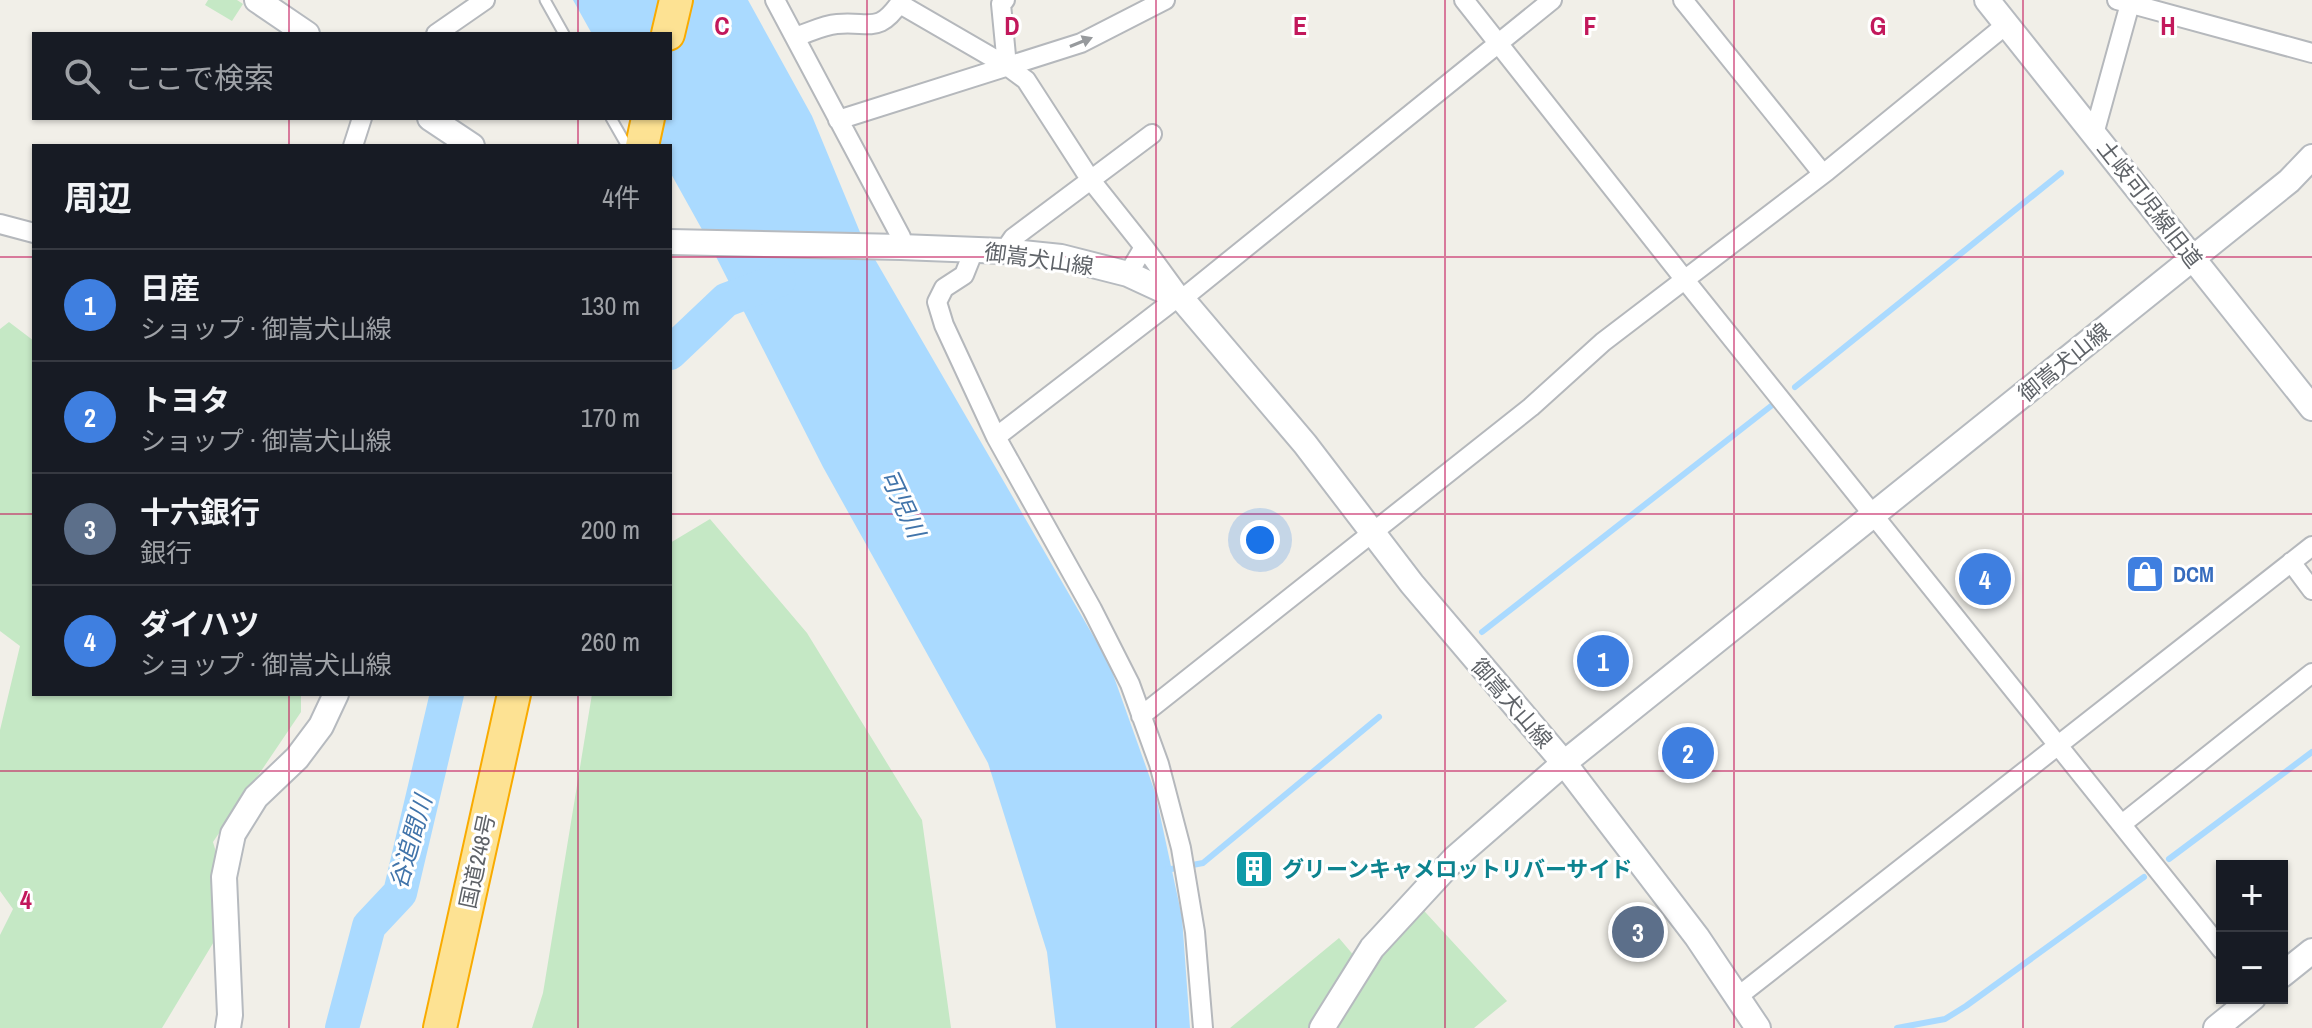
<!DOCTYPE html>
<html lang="ja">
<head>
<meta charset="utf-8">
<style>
	:root { --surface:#171b24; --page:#242831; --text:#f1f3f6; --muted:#9ea1a6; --line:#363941; --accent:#ea4335 }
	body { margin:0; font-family:"Archivo Narrow","Noto Sans JP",sans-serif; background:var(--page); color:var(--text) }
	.controls { position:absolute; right:24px; bottom:24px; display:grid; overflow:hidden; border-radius:0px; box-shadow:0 2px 6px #0004 }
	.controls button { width:72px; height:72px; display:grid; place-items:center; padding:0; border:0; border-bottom:2px solid var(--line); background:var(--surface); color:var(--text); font:40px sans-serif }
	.you { position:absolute; left:1260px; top:540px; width:28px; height:28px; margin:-20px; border:6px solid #fff; border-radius:50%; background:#1a73e8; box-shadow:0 0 0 12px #1a73e833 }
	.badge { display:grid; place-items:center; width:52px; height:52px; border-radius:50%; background:var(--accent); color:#fff; font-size:26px; font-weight:700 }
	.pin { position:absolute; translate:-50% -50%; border:4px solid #fff; box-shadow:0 2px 8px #0006 }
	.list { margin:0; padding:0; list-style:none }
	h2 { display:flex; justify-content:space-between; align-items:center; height:104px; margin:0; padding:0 32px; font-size:34px }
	h2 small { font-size:26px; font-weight:400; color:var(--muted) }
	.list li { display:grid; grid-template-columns:52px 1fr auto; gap:24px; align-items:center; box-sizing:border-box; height:112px; padding:0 32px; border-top:2px solid var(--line) }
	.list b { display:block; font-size:30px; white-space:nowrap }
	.list p { margin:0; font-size:26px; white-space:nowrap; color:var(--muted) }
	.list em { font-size:26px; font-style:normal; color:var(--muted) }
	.icon { flex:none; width:44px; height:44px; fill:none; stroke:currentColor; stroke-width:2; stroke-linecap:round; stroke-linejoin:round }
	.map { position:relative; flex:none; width:2312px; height:1028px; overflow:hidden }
	.search { position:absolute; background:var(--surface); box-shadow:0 2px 6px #0004; left:32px; top:32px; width:640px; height:88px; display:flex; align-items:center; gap:20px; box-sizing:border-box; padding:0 28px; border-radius:0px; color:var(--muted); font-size:30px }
	.panel { position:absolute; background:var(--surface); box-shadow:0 2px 6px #0004; left:32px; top:144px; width:640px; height:552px; border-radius:0px }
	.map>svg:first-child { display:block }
	.green { fill:#c5e8c5 }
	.water { fill:#aadaff }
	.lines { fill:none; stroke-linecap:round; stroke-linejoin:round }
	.stream { stroke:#aadaff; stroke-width:6 }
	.river { stroke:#aadaff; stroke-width:34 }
	.lane-casing { stroke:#b5b8bc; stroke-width:13 }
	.street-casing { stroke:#b5b8bc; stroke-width:22 }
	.secondary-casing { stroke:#b6babf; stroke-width:28 }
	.highway-casing { stroke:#f9ab00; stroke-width:36 }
	.lane { stroke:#fff; stroke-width:9 }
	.street { stroke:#fff; stroke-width:18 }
	.secondary { stroke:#fff; stroke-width:24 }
	.highway { stroke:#fde293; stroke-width:32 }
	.oneway { fill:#979a9d }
	.grid { fill:none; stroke:#c2185b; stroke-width:2; stroke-opacity:0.55 }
	.labels { text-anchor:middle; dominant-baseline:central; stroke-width:6; stroke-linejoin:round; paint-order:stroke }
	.street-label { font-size:22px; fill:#5f6368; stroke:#fff }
	.shop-label { font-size:22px; font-weight:bold; fill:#366cbe; stroke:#fff; text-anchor:start }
	.culture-label { font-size:22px; font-weight:bold; fill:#0d838f; stroke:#fff; text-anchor:start }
	.water-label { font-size:24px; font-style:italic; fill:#4174aa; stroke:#fff }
	.grid-label { font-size:26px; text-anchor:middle; font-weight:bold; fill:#c2185b; stroke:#fff; stroke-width:6; stroke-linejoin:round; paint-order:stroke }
</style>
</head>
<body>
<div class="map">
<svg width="2312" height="1028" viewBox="0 0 2312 1028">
	<rect width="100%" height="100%" fill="#f1efe8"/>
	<path class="green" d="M 208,0 L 237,0 L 243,4 L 232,21 L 205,5 Z
		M 9,322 L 34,341 L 34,694 L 301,694 L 301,712 L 213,842 L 233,910 L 162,1028 L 0,1028 L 0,935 L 13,909 L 0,891 L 0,730 L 20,646 L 0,631 L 0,329 Z
		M 710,519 L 807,633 L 922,820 L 951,1028 L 532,1028 L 543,993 L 592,694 L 670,694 L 670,543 Z
		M 1415,901 L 1507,1001 L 1474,1028 L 1230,1028 L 1339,938 L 1361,964 Z"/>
	<path class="water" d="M 573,0 L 748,0 L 812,116 L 862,237 L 1109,663 L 1155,792 L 1182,917 L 1190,1028 L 1056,1028 L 1047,952 L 988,763 L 823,467 L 704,233 L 670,172 L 670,146 L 655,146 L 639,118 L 670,118 L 670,34 L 592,34 Z"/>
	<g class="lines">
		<path class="stream" d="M 1795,387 L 2061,173
			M 1482,632 L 1771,406
			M 2169,859 L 2312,752
			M 1166,870 L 1203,863 L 1379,717
			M 1897,1028 L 1945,1019 L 1966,1006 L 2144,877"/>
		<path class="river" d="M 670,353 L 726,300 L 779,280
			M 342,1028 L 369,926 L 400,893 L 447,694"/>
		<defs>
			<path id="lane" d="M 545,0 L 564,34
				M 611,118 L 627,146"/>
			<path id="street" d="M 775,0 L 901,237 L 901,247
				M 1005,0 L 1001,4 L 1007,66
				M 1464,0 L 1685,280 L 2222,950
				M 1683,0 L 1823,174
				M 2117,0 L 2312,53
				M 900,4 L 1007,66 L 1026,80 L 1090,179 L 1144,247 L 1128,274
				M 436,34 L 485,0
				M 795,37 C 808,33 823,25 837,24 C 872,21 878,35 902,0
				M 838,120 L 1081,43 L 1165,0
				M 2094,134 L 2131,0
				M 353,146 L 362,118
				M 0,224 L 34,233
				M 1144,247 L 1182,299 L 1552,0
				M 974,250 L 964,275 L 944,288 L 937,302 L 944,325 L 996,437 L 1092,609 L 1130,684 L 1159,764 L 1181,848 L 1195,932 L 1203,1028
				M 1004,251 L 1013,238 L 1152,134
				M 996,437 L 1178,297
				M 2291,562 L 2312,590
				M 1141,716 L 1531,407 L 1603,342 L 1827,171 L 2007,24
				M 2122,824 L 2312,673
				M 1736,998 L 2312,546"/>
			<path id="secondary" d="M 257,0 L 307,34
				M 1987,0 L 2312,408
				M 430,118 L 472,146
				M 670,242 L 901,247 L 1004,251 L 1061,257 L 1128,274 L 1182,299 L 1305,444 L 1412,584 L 1564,763 L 1697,937 L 1758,1028
				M 2282,975 L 2312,951
				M 228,1028 L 230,1015 L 224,877 L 233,834 L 256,797 L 297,758 L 321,726 L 336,694
				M 1322,1028 L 1372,948 L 1455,858 L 1564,763 L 2289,181 L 2312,157
				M 2216,1028 L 2253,998"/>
			<path id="highway" d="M 668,34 L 676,0
				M 642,146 L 648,118
				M 440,1028 L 514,694"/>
		</defs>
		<use href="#lane" class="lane-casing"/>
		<use href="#street" class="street-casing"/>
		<use href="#secondary" class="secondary-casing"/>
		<use href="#highway" class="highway-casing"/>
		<use href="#lane" class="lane"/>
		<use href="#street" class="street"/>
		<use href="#secondary" class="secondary"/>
		<use href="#highway" class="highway"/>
	</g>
	<defs><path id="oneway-solid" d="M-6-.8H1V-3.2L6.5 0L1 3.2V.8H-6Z" transform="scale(2)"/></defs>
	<use class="oneway" href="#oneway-solid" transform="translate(1081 42) rotate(-22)"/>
	<path class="grid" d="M 289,0 L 289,34M 578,0 L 578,34M 867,0 L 867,1028M 1156,0 L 1156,1028M 1445,0 L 1445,1028M 1734,0 L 1734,1028M 2023,0 L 2023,1028M 289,118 L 289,146M 578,118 L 578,146M 0,257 L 34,257M 670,257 L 2312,257M 0,514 L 34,514M 670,514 L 2312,514M 289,694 L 289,1028M 578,694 L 578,1028M 0,771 L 2312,771"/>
	<defs>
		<symbol id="shop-square" viewBox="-11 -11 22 22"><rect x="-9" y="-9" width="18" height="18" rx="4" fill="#3f7fe0" stroke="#fff"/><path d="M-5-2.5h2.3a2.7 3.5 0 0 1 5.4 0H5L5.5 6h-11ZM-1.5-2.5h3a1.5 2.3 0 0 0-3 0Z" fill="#fff"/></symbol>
		<symbol id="building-square" viewBox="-11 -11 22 22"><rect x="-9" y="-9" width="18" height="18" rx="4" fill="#0f9aa8" stroke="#fff"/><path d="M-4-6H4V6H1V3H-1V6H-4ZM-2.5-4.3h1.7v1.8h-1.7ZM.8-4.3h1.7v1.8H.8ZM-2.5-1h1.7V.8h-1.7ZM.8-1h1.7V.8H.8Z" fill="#fff"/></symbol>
	</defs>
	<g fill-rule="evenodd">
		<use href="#shop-square" x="2123" y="552" width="44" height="44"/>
		<use href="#building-square" x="1232" y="847" width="44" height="44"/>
	</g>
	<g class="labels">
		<g class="street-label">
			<text transform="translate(2150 204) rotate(52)">土岐可児線旧道</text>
			<text transform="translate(1039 259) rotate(8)">御嵩犬山線</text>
			<text transform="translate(2064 362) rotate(-39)">御嵩犬山線</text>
			<text transform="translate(1512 703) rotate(49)">御嵩犬山線</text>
			<text transform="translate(477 861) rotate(-78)">国道248号</text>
		</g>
		<g class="shop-label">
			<text x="2173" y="574">DCM</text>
		</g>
		<g class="culture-label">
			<text x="1282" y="869">グリーンキャメロットリバーサイド</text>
		</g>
		<g class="water-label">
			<text transform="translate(903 503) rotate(65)">可児川</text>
			<text transform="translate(410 842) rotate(-74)">谷追間川</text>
		</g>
	</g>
	<g class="grid-label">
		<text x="722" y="35">C</text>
		<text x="1012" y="35">D</text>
		<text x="1300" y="35">E</text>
		<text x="1590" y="35">F</text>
		<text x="1878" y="35">G</text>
		<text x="2168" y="35">H</text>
		<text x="26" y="909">4</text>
	</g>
</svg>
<div class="controls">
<button>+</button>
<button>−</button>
</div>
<div class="you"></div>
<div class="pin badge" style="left:1603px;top:661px;background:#3f7fe0">1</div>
<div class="pin badge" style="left:1688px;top:753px;background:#3f7fe0">2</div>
<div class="pin badge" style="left:1638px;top:932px;background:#5c6f8a">3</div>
<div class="pin badge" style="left:1985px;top:579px;background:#3f7fe0">4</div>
<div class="search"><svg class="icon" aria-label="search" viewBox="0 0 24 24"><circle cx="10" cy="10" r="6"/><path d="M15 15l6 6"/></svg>ここで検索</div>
<section class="panel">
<h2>周辺<small>4件</small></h2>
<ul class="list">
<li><span class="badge" style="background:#3f7fe0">1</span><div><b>日産</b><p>ショップ · 御嵩犬山線</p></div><em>130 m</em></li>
<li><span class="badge" style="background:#3f7fe0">2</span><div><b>トヨタ</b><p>ショップ · 御嵩犬山線</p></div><em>170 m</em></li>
<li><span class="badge" style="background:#5c6f8a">3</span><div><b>十六銀行</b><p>銀行</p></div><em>200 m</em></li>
<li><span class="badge" style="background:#3f7fe0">4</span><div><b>ダイハツ</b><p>ショップ · 御嵩犬山線</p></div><em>260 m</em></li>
</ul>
</section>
</div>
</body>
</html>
